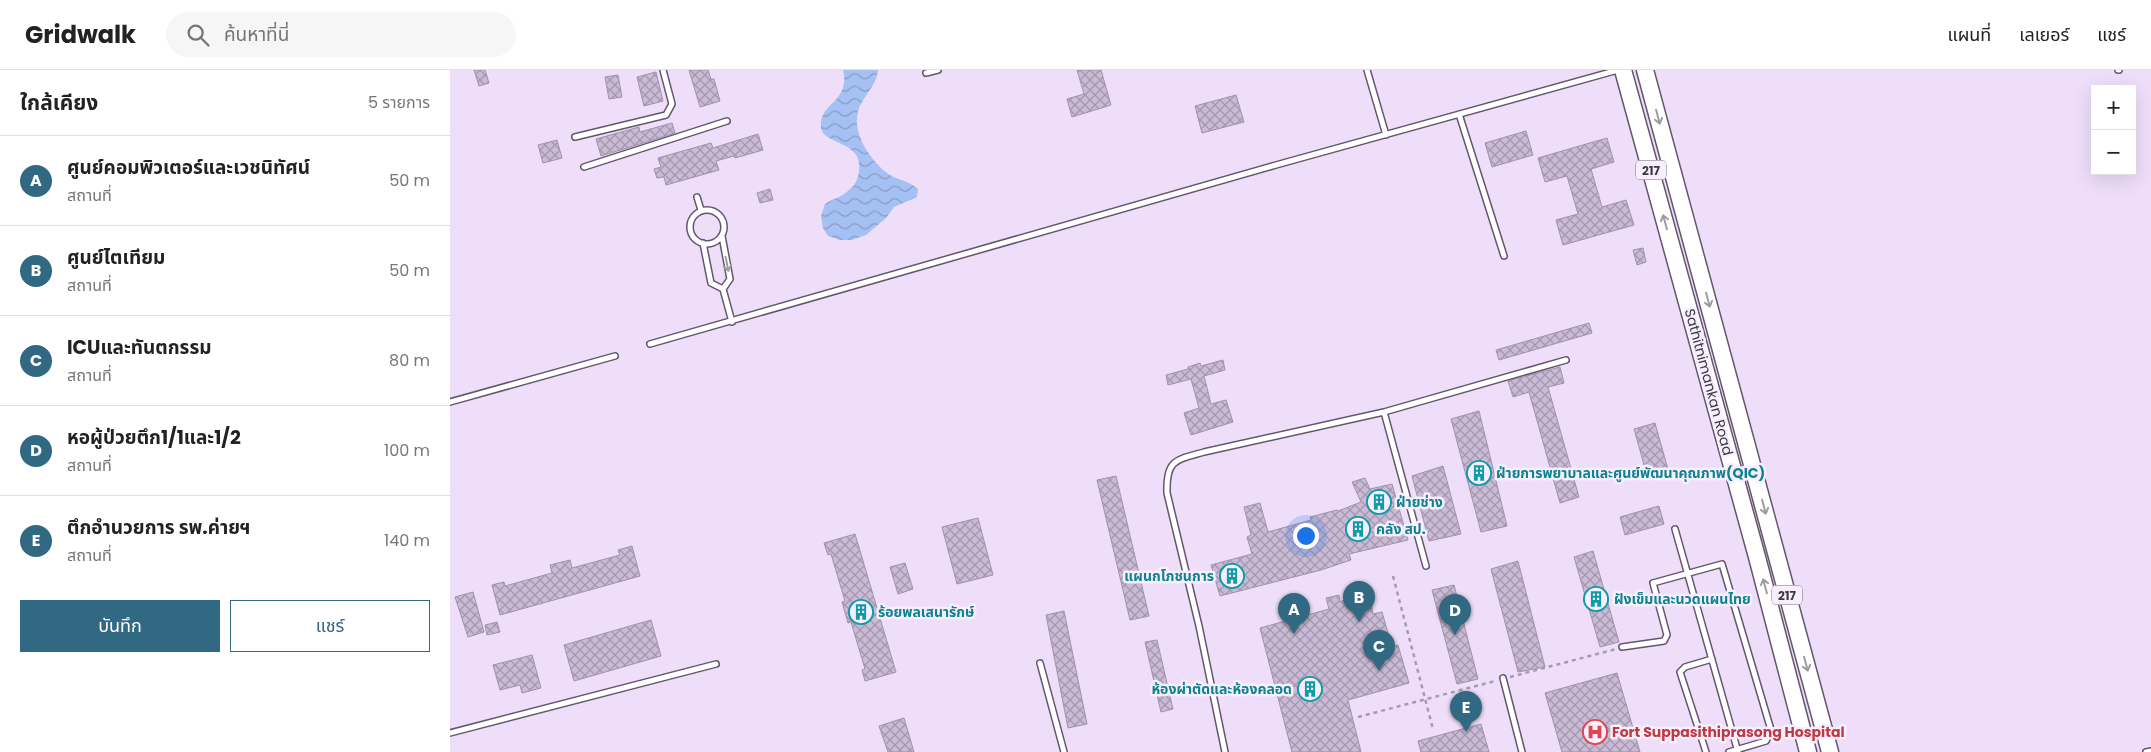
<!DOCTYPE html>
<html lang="th">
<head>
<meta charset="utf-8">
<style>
	:root { --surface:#fff; --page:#f6f6f6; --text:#222; --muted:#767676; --line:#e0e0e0; --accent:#316983 }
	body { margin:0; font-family:Poppins,"Noto Sans Thai",sans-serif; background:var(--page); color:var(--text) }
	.controls { position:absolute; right:15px; top:15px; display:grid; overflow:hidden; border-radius:0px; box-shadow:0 5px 20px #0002 }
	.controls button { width:45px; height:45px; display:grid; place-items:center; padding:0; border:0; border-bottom:1px solid var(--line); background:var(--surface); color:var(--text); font:25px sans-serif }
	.you { position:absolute; left:855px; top:465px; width:18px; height:18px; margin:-12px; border:4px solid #fff; border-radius:50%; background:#1a73e8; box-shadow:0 0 0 8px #1a73e833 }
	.badge { display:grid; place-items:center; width:32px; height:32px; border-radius:50%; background:var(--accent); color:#fff; font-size:16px; font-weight:700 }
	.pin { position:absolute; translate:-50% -41px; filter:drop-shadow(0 1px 2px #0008) }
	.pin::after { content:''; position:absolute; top:26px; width:18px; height:15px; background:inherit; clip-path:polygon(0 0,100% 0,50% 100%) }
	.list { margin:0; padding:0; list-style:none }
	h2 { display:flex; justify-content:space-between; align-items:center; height:65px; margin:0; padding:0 20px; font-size:21px }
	h2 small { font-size:16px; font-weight:400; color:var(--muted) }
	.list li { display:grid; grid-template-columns:32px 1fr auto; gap:15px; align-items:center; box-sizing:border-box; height:90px; padding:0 20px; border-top:1px solid var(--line) }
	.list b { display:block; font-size:19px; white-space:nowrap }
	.list p { margin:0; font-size:16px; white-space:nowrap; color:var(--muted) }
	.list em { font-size:16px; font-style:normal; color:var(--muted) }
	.actions { display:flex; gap:10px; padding:15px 20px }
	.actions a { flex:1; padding:11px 0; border:1px solid var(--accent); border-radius:0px; text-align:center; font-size:18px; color:var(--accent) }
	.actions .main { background:var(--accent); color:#fff }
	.icon { flex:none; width:28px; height:28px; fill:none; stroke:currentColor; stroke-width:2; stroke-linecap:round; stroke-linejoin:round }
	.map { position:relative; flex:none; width:1701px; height:682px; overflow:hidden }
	header { display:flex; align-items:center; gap:30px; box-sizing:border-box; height:70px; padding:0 25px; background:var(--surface); border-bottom:1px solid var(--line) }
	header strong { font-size:24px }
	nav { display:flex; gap:28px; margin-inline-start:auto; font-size:18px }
	.search { width:350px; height:45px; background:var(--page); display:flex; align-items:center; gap:12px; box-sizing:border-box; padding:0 18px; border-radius:28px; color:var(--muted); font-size:19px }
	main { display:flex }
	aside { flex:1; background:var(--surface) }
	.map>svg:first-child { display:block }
	.water { fill:url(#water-waves) }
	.building { fill:url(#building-cross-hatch); stroke:#a092ab }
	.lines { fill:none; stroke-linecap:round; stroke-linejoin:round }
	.service-casing { stroke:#64566d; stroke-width:8 }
	.primary-casing { stroke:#64566d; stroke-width:19 }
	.path { stroke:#a79bb0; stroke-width:2.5; stroke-dasharray:4 4; stroke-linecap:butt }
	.service { stroke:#fff; stroke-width:5 }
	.primary { stroke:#fff; stroke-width:16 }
	.oneway { stroke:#9e9ca1 }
	.labels { text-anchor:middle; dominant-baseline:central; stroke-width:5; stroke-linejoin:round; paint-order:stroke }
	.shield { fill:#f7eefe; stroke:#766f7b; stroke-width:1 }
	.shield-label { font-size:12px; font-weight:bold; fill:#3e3843 }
	.street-label { font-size:14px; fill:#3e3843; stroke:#f7eefe }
	.culture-label { font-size:14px; font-weight:bold; fill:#0d838f; stroke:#f7eefe; text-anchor:start }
	.health-label { font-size:14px; font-weight:bold; fill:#be3a42; stroke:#f7eefe; text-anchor:start }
</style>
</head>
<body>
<header>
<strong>Gridwalk</strong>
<div class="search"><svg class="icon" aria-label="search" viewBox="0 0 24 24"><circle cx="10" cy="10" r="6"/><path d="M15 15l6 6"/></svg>ค้นหาที่นี่</div>
<nav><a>แผนที่</a><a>เลเยอร์</a><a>แชร์</a></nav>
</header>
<main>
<aside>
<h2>ใกล้เคียง<small>5 รายการ</small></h2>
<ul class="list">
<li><span class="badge">A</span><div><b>ศูนย์คอมพิวเตอร์และเวชนิทัศน์</b><p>สถานที่</p></div><em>50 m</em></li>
<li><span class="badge">B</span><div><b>ศูนย์ไตเทียม</b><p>สถานที่</p></div><em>50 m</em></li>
<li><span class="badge">C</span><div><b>ICUและทันตกรรม</b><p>สถานที่</p></div><em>80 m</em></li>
<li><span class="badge">D</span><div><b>หอผู้ป่วยตึก1/1และ1/2</b><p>สถานที่</p></div><em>100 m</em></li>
<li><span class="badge">E</span><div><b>ตึกอำนวยการ รพ.ค่ายฯ</b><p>สถานที่</p></div><em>140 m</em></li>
</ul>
<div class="actions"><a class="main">บันทึก</a><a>แชร์</a></div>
</aside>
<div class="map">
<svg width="1701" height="682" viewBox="0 0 1701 682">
	<defs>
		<pattern id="water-waves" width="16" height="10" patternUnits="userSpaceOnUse" patternTransform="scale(1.25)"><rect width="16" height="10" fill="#a5c0f2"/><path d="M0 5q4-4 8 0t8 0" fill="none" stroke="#889dc6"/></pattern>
		<pattern id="building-cross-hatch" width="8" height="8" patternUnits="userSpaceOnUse" patternTransform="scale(1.25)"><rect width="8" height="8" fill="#c9bad5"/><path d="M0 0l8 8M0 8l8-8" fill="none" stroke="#a598ae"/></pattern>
	</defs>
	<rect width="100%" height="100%" fill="#eedef9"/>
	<path class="water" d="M 393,0 L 428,0 C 427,16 412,26 408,42 C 402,63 420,90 437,103 C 446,110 458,110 468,119 L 467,127 L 444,137 L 436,148 L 416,165 L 402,170 L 390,170 L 378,166 L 373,158 L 371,146 L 375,134 C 382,129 392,127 398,121 C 405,116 408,109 409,101 C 414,71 374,75 371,58 C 368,32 401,33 393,0 Z"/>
	<path class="building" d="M 24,0 L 35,0 L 39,13 L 29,16 Z
		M 239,0 L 258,0 L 261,9 L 264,9 L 270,31 L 250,37 Z
		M 627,0 L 651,0 L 661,35 L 622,47 L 617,29 L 634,24 Z
		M 206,2 L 213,31 L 194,36 L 187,7 Z
		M 168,5 L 172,27 L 159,29 L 155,7 Z
		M 786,25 L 794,52 L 752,63 L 745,36 Z
		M 222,53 L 225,63 L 151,86 L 146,69 L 189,57 L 190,62 Z
		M 1076,61 L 1083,85 L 1042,97 L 1035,73 Z
		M 308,64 L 313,80 L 285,88 L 284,86 L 266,91 L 269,100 L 216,115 L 214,107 L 207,108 L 204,99 L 211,97 L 208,88 L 261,73 L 263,78 Z
		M 1157,68 L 1164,92 L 1141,99 L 1152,137 L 1176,130 L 1184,155 L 1113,175 L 1106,150 L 1128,144 L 1117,106 L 1095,112 L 1088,88 Z
		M 107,70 L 112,88 L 93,93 L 88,75 Z
		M 320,119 L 323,130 L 310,133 L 307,123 Z
		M 1193,178 L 1196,192 L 1187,195 L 1183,180 Z
		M 1139,253 L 1142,263 L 1049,290 L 1046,280 Z
		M 773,290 L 775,300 L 754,306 L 761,334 L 776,330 L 783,352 L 741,365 L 734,343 L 749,338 L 741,309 L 718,315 L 716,305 L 738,299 L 738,297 L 750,293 L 751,296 Z
		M 1110,297 L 1114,313 L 1098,317 L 1129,427 L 1110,433 L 1079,322 L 1063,327 L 1058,311 Z
		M 1029,341 L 1057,456 L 1031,462 L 1001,349 Z
		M 1205,353 L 1219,403 L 1198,409 L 1184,359 Z
		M 993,396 L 1011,464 L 979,471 L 962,406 Z
		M 666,406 L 699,546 L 680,550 L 647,410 Z
		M 915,408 L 920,419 L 942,414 L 958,470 L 899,484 L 901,490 L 871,500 L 770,526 L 761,495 L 802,484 L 797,467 L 801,465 L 794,437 L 810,433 L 818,462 L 861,450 L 860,447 L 887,440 L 888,441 L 911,432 L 902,412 Z
		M 1209,436 L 1214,454 L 1175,465 L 1170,447 Z
		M 528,448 L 543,505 L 507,514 L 492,457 Z
		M 405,464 L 446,602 L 415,611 L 412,600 L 415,599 L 401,552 L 398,553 L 392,532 L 395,531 L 381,484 L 378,485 L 374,473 Z
		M 182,476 L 190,506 L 50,545 L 42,515 L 54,512 L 55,516 L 102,503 L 100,495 L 120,490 L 122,498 L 170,485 L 168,480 Z
		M 1143,481 L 1169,572 L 1150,577 L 1124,487 Z
		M 1068,491 L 1095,597 L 1068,602 L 1041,499 Z
		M 455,493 L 463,519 L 448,524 L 440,497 Z
		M 1004,515 L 1028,609 L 1007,614 L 982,520 Z
		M 23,522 L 34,562 L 18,567 L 5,527 Z
		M 889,525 L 890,532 L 902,527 L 903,538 L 921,531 L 923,544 L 932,542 L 942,577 L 948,575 L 959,613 L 898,630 L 911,682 L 842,682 L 810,558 L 879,539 L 876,528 Z
		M 614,541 L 637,654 L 618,658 L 596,545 Z
		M 201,550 L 211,586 L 124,611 L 114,575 Z
		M 47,552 L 50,562 L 37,565 L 35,555 Z
		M 707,570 L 723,639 L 711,642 L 695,572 Z
		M 82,585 L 91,618 L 72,623 L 70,615 L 50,620 L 43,595 Z
		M 1167,603 L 1190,682 L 1112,682 L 1095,623 Z
		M 454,648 L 464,682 L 438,682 L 429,656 Z
		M 1031,654 L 1039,682 L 971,682 L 968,671 Z"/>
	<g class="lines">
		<defs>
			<path id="service" d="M 917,0 L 936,65
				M 1668,0 L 1669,0
				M 476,3 L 488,0
				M 1009,44 L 1054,186
				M 125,67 L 216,45 L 222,34 L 213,0
				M 134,97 L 277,51
				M 247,127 L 251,140
				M240 157a17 17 0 1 1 34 0a17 17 0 1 1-34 0Z
				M 272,166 L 280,209 L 273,219
				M 253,173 L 261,213 L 273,219 L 282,252
				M 200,274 L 826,95 L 1168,0
				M 0,332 L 165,286
				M 934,342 L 976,496
				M 1225,459 L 1288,682
				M 1172,577 L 1214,571 L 1217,565 L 1203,513 L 1272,494 L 1321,660 L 1316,671 L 1279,682
				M 590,593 L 614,682
				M 1053,608 L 1072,682
				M 0,663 L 266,594
				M 775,682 L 749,556 L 717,423 C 716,390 725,390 754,382 L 934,342 L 1116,290
				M 1256,682 L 1230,602 L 1235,597 L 1262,589
				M 1696,682 L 1701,681"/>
			<path id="primary" d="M 1173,0 L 1307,487 L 1358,682
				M 1195,0 L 1380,682"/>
		</defs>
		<use href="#service" class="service-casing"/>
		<use href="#primary" class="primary-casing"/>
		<path class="path" d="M 943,506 L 983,659
			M 1060,607 L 1166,579
			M 908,647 L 1045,611"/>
		<use href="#service" class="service"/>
		<use href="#primary" class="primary"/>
	</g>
	<defs><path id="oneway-shaft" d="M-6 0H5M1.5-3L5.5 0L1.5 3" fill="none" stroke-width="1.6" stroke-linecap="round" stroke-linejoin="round" transform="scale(1.25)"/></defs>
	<g class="oneway">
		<use href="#oneway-shaft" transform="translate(1208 47) rotate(75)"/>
		<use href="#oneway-shaft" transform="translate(1215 152) rotate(-105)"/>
		<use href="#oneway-shaft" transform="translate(277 194) rotate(79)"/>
		<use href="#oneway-shaft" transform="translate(1258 230) rotate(75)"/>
		<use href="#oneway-shaft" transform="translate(1314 437) rotate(75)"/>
		<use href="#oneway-shaft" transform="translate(1315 516) rotate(-105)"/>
		<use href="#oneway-shaft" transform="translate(1356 594) rotate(75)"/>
	</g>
	<defs>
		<symbol id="building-ring" viewBox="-11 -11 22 22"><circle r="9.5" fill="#f7eefe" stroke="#0f9aa8" stroke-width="1.5"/><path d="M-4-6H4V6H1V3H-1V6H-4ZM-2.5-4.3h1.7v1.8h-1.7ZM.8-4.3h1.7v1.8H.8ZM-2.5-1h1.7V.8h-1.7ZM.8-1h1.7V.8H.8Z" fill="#0f9aa8"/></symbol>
		<symbol id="hospital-ring" viewBox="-11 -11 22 22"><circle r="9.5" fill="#f7eefe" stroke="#e0444e" stroke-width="1.5"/><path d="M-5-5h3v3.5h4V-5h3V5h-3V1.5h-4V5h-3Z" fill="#e0444e"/></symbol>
	</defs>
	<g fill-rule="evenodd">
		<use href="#building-ring" x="1015" y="389" width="28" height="28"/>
		<use href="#building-ring" x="915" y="418" width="28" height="28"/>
		<use href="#building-ring" x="894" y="445" width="28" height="28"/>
		<use href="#building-ring" x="768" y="492" width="28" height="28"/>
		<use href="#building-ring" x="1132" y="515" width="28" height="28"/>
		<use href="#building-ring" x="397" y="528" width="28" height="28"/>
		<use href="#building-ring" x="846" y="605" width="28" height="28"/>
		<use href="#hospital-ring" x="1131" y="648" width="28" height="28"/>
	</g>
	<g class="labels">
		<g class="shield">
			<rect x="1186" y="90.5" width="30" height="19" rx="4"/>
			<rect x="1322" y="515.5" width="30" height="19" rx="4"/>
		</g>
		<g class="shield-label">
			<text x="1201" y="100">217</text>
			<text x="1337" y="525">217</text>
		</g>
		<g class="street-label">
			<text transform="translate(1259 312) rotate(75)">Sathitnimankan Road</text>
		</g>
		<g class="culture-label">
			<text x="1046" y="403">ฝ่ายการพยาบาลและศูนย์พัฒนาคุณภาพ(QIC)</text>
			<text x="946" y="432">ฝ่ายช่าง</text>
			<text x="926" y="459">คลัง สป.</text>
			<text x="764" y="506" text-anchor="end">แผนกโภชนการ</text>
			<text x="1164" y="529">ฝังเข็มและนวดแผนไทย</text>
			<text x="428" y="542">ร้อยพลเสนารักษ์</text>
			<text x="842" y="619" text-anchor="end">ห้องผ่าตัดและห้องคลอด</text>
		</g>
		<g class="health-label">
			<text x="1162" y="662">Fort Suppasithiprasong Hospital</text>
		</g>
	</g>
</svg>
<div class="controls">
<button>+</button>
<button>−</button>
</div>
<div class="you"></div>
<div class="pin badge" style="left:844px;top:564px">A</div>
<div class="pin badge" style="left:909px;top:552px">B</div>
<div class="pin badge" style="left:929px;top:601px">C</div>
<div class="pin badge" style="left:1005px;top:565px">D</div>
<div class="pin badge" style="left:1016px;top:662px">E</div>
</div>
</main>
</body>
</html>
